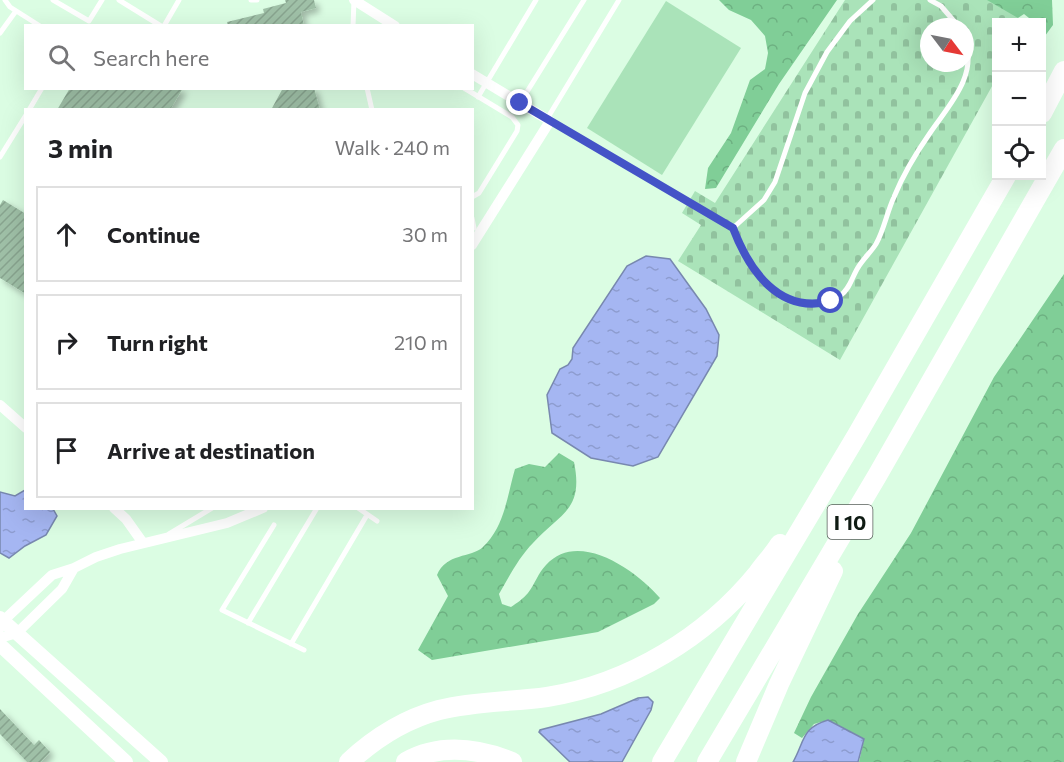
<!DOCTYPE html>
<html lang="en">
<head>
<meta charset="utf-8">
<style>
	:root { --surface:#fff; --page:#f2f2f2; --text:#202124; --muted:#757577; --line:#e0e0e0 }
	body { margin:0; font-family:Commissioner,sans-serif; background:var(--page); color:var(--text) }
	.controls { position:absolute; right:18px; top:18px; display:grid; overflow:hidden; border-radius:0px; box-shadow:0 6px 24px #0002 }
	.controls button { width:54px; height:54px; display:grid; place-items:center; padding:0; border:0; border-bottom:2px solid var(--line); background:var(--surface); color:var(--text); font:30px sans-serif }
	.compass { position:absolute; left:920px; top:18px; width:54px; height:54px; border-radius:50%; background:var(--surface); box-shadow:0 6px 24px #0002; rotate:122deg }
	.stop { position:absolute; width:18px; height:18px; margin:-14px; border:4px solid #4453c7; border-radius:50%; background:#fff }
	.stop.end { background:#4453c7; border-color:#fff; box-shadow:0 2px 6px #0008 }
	.list { margin:0; padding:0; list-style:none }
	h2 { display:flex; justify-content:space-between; align-items:center; height:78px; margin:0; padding:0 24px; font-size:26px }
	h2 small { font-size:20px; font-weight:400; color:var(--muted) }
	.list li { display:grid; grid-template-columns:39px 1fr auto; gap:18px; align-items:center; box-sizing:border-box; height:96px; margin:0 12px 12px; padding:0 12px; border:2px solid var(--line); border-radius:0px }
	.list b { display:block; font-size:22px; white-space:nowrap }
	.list em { font-size:20px; font-style:normal; color:var(--muted) }
	.icon { flex:none; width:33px; height:33px; fill:none; stroke:currentColor; stroke-width:2; stroke-linecap:round; stroke-linejoin:round }
	.map { position:relative; flex:none; width:1064px; height:762px; overflow:hidden }
	.search { position:absolute; background:var(--surface); box-shadow:0 6px 24px #0002; left:24px; top:24px; width:450px; height:66px; display:flex; align-items:center; gap:15px; box-sizing:border-box; padding:0 21px; border-radius:0px; color:var(--muted); font-size:22px }
	.panel { position:absolute; background:var(--surface); box-shadow:0 6px 24px #0002; left:24px; top:108px; width:450px; height:402px; border-radius:0px }
	.map>svg:first-child { display:block }
	.forest { fill:url(#forest-crowns) }
	.cemetery { fill:url(#cemetery-stones); fill-rule:evenodd }
	.garden { fill:#aae3b9 }
	.water { fill:url(#water-ripples); stroke:#7888af; stroke-width:1.5 }
	.building { fill:url(#building-hatch); filter:url(#shadow) }
	.lines { fill:none; stroke-linecap:round; stroke-linejoin:round }
	.service { stroke:#fff; stroke-width:5 }
	.minor { stroke:#fff; stroke-width:10 }
	.tertiary { stroke:#fff; stroke-width:14 }
	.motorway { stroke:#fff; stroke-width:20 }
	.route { stroke:#4453c7; stroke-width:8 }
	.labels { text-anchor:middle; dominant-baseline:central; stroke-width:4.5; stroke-linejoin:round; paint-order:stroke }
	.shield { fill:#fff; stroke:#575f5a; stroke-width:1.5 }
	.shield-label { font-size:20px; font-weight:bold; fill:#0f1b13 }
</style>
</head>
<body>
<div class="map">
<svg width="1064" height="762" viewBox="0 0 1064 762">
	<defs>
		<pattern id="forest-crowns" width="20" height="18" patternUnits="userSpaceOnUse" patternTransform="scale(1.5)"><rect width="20" height="18" fill="#80ce97"/><path d="M2 6a3 3 0 1 1 6 0M12 15a3 3 0 1 1 6 0" fill="none" stroke="#6db081"/></pattern>
		<pattern id="cemetery-stones" width="16" height="16" patternUnits="userSpaceOnUse" patternTransform="scale(1.5)"><rect width="16" height="16" fill="#aae3b9"/><path d="M2 7V4a2 2 0 0 1 4 0v3zM10 15v-3a2 2 0 0 1 4 0v3z" fill="#91c29e"/></pattern>
		<pattern id="water-ripples" width="26" height="14" patternUnits="userSpaceOnUse" patternTransform="scale(1.5)"><rect width="26" height="14" fill="#a5b6f2"/><path d="M2 4q2-2 4 0t4 0M15 11q2-2 4 0t4 0" fill="none" stroke="#8d9ccf"/></pattern>
		<pattern id="building-hatch" width="6" height="6" patternUnits="userSpaceOnUse" patternTransform="scale(1.5)"><rect width="6" height="6" fill="#9fc0a7"/><path d="M-1 1l2-2M0 6l6-6M5 7l2-2" fill="none" stroke="#88a48f"/></pattern>
		<filter id="shadow"><feDropShadow dx="4" dy="4" stdDeviation="3" flood-color="#0004"/></filter>
	</defs>
	<rect width="100%" height="100%" fill="#dbfde3"/>
	<path class="forest" d="M 719,0 L 837,0 L 779,84 L 716,188 L 705,189 L 708,168 L 731,133 L 750,80 L 765,69 L 768,53 L 765,36 L 751,20 L 729,10 Z
		M 976,0 L 1052,0 L 1053,25 L 1042,40 L 1042,22 L 1034,22 L 1024,14 L 1012,22 Z
		M 1064,274 L 1064,762 L 859,762 L 864,739 L 828,720 L 814,724 L 802,738 L 794,733 L 811,697 L 858,614 L 911,533 L 994,377 Z
		M 559,453 L 574,462 C 584,511 560,513 533,543 C 519,557 509,577 499,594 L 502,604 L 511,607 C 517,603 524,598 528,593 C 535,584 538,573 546,565 C 578,529 636,570 660,598 L 654,604 L 598,632 L 432,660 L 418,650 L 448,596 L 437,575 C 446,553 471,558 483,547 C 505,526 507,496 515,469 L 529,464 L 545,467 Z"/>
	<path class="cemetery" d="M 845,0 L 987,0 L 1025,22 L 996,22 L 996,79 L 840,360 L 678,261 L 701,225 L 682,213 L 695,191 L 715,203 ZM 929,27 L 965,27 L 965,63 L 929,63 Z"/>
	<path class="garden" d="M 666,1 L 741,48 L 662,175 L 587,128 Z"/>
	<path class="water" d="M 646,256 L 670,259 L 706,309 L 719,335 L 717,356 L 658,457 L 633,466 L 591,458 L 552,433 L 547,395 L 560,369 L 568,365 L 572,359 L 573,348 L 627,266 Z
		M 25,490 L 26,508 L 53,509 L 57,516 L 46,535 L 25,546 L 9,558 L 0,553 L 0,492 L 15,496 Z
		M 648,697 L 653,702 L 651,710 L 622,762 L 570,762 L 539,732 L 540,730 L 601,714 L 638,698 Z
		M 828,720 L 864,739 L 858,762 L 793,762 C 805,741 801,728 828,720 Z"/>
	<path class="building" d="M 285,0 L 314,0 L 316,8 L 301,12 L 304,26 L 228,26 L 227,22 L 264,13 L 263,9 L 286,3 Z
		M 70,88 L 183,88 L 170,110 L 57,110 Z
		M 283,88 L 314,88 L 320,110 L 271,110 Z
		M 3,200 L 26,214 L 26,294 L 0,278 L 0,205 Z
		M 0,709 L 34,745 L 39,740 L 50,752 L 41,762 L 27,762 L 0,734 Z"/>
	<g class="lines">
		<path class="service" d="M 5,0 L 10,7 L 40,26
			M 53,0 L 89,21 L 102,0
			M 119,0 L 161,26
			M 251,0 L 257,0
			M 930,0 L 941,6 L 959,27
			M 164,26 L 179,0
			M 353,26 L 354,0
			M 0,33 L 16,11
			M 367,88 L 372,110
			M 464,88 L 512,117 L 518,125 L 517,131 L 479,193 L 472,197
			M 478,97 L 536,0
			M 520,103 L 584,0
			M 29,110 L 42,88
			M 547,119 L 619,0
			M 550,121 L 733,228 C 745,259 761,286 792,300 C 806,307 827,306 840,296 C 851,288 852,276 859,266 C 864,258 871,252 876,244 C 884,230 887,212 894,197 C 903,175 916,153 930,133 C 949,105 978,76 965,39
			M 0,157 L 26,115
			M 472,218 L 474,228
			M 733,228 L 764,200 L 775,182 L 805,93 L 827,52 L 850,21 L 873,0
			M 358,508 L 377,521
			M 274,525 L 222,610 L 304,650
			M 169,534 L 212,508
			M 248,623 L 317,508
			M 291,644 L 367,515"/>
		<path class="minor" d="M 354,0 L 395,26
			M 472,74 L 550,121 L 472,245
			M 0,405 L 26,428
			M 114,508 L 126,519 L 143,543
			M 0,628 L 3,621 L 52,575 L 74,568 L 96,557 L 120,549 L 227,523 L 263,508
			M 0,638 L 17,633 L 62,589 L 74,568"/>
		<path class="tertiary" d="M 0,618 L 161,762
			M 0,645 L 126,762"/>
		<path class="motorway" d="M 1042,113 L 1064,71
			M 349,762 C 375,738 405,719 439,710 C 474,701 511,702 547,697 C 629,684 706,637 758,573 C 765,563 774,554 780,544
			M 406,762 C 440,743 477,748 512,762
			M 662,762 L 857,435 L 1006,176
			M 707,762 L 877,476 L 1064,149
			M 746,762 L 779,684 L 833,571"/>
	</g>
	<g class="lines">
		<path class="route" d="M 520,103 L 733,228 C 749,270 779,315 831,301"/>
	</g>
	<g class="labels">
		<rect class="shield" x="827.5" y="505" width="45" height="34" rx="4.5"/>
		<g class="shield-label">
			<text x="850" y="522">I 10</text>
		</g>
	</g>
</svg>
<div class="controls">
<button>+</button>
<button>−</button>
<button><svg class="icon" aria-label="locate" viewBox="0 0 24 24"><circle cx="12" cy="12" r="6"/><path d="M12 2v4M12 18v4M2 12h4M18 12h4"/></svg></button>
</div>
<svg class="compass" viewBox="-18 -18 36 36"><path d="M0-13l5 13h-10z" fill="#e53935"/><path d="M0 13l5-13h-10z" fill="#757577"/></svg>
<div class="stop" style="left:831px;top:301px"></div>
<div class="stop end" style="left:520px;top:103px"></div>
<div class="search"><svg class="icon" aria-label="search" viewBox="0 0 24 24"><circle cx="10" cy="10" r="6"/><path d="M15 15l6 6"/></svg>Search here</div>
<section class="panel">
<h2>3 min<small>Walk · 240 m</small></h2>
<ul class="list">
<li><svg class="icon" aria-label="ahead" viewBox="0 0 24 24"><path d="M12 20V5M6 11l6-6 6 6"/></svg><div><b>Continue</b></div><em>30 m</em></li>
<li><svg class="icon" aria-label="right" viewBox="0 0 24 24"><path d="M7 20v-9h11M14 6l5 5-5 5"/></svg><div><b>Turn right</b></div><em>210 m</em></li>
<li><svg class="icon" aria-label="arrive" viewBox="0 0 24 24"><path d="M6 21V4h12l-3 4 3 4H6"/></svg><div><b>Arrive at destination</b></div></li>
</ul>
</section>
</div>
</body>
</html>
